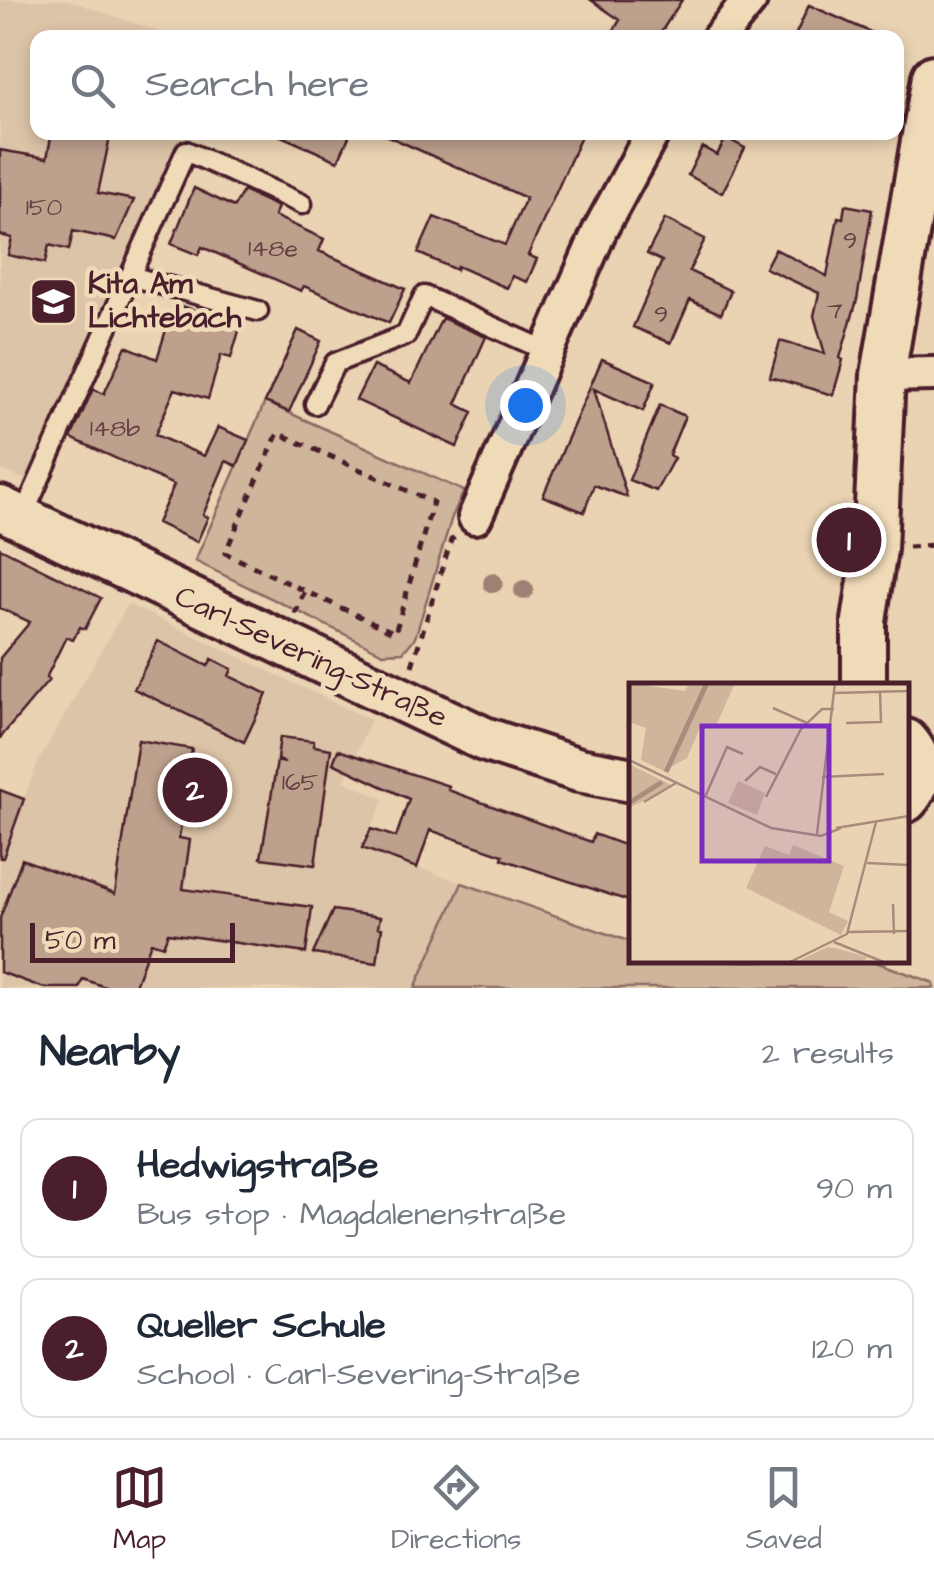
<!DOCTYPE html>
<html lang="en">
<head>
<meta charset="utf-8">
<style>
	:root { --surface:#fff; --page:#f2f2f3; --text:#1f2937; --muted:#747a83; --line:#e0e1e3; --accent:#4a1f2b }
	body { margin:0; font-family:"Architects Daughter",sans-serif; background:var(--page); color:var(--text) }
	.scale { position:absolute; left:30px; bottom:25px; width:205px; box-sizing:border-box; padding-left:10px; border:5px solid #4a1f2b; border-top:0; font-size:28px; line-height:35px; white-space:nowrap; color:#4a1f2b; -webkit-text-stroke:8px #f0dbb9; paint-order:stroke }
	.you { position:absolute; left:525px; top:405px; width:35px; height:35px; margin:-25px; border:8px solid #fff; border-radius:50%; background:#1a73e8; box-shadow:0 0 0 15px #1a73e833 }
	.badge { display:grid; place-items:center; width:65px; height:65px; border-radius:50%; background:var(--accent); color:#fff; font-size:32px; font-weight:700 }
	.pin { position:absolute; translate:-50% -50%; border:5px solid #fff; box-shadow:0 2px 10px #0006 }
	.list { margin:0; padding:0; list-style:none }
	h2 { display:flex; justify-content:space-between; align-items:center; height:130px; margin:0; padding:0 40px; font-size:42px }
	h2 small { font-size:32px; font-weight:400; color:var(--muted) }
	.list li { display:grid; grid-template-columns:65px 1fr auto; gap:30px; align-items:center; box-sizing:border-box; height:140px; margin:0 20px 20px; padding:0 20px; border:2px solid var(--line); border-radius:20px }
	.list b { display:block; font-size:38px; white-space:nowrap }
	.list p { margin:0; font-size:32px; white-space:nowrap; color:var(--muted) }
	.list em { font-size:32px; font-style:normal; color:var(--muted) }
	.icon { flex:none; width:55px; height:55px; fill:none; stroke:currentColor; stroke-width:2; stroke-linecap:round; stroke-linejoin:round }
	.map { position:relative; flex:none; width:934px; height:988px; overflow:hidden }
	.search { position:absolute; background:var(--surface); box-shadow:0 5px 15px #0003; left:30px; right:30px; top:30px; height:110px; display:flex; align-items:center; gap:25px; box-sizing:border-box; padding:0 35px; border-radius:20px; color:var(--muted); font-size:38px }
	.sheet { height:450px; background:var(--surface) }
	nav { display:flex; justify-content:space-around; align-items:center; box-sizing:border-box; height:140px; border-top:2px solid var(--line); background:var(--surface); font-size:28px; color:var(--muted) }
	nav a { display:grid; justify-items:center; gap:5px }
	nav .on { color:var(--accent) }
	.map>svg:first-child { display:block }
	.built { fill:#dcc4a8 }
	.green { fill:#cfb59c; stroke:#8c6a64; stroke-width:2.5 }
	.building { fill:#bda18d; stroke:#4a1f2b; stroke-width:2.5 }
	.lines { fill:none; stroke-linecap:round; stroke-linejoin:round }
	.service-casing { stroke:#4a1f2b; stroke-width:25 }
	.minor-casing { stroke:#4a1f2b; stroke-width:40 }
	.tertiary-casing { stroke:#4a1f2b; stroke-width:50 }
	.path { stroke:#4a1f2b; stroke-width:5; stroke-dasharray:8 8; stroke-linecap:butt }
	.service { stroke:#f0dbb9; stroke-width:18 }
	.minor { stroke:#f0dbb9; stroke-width:32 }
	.tertiary { stroke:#f0dbb9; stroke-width:42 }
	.tree { fill:#a08075 }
	.labels { text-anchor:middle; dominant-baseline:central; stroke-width:9; stroke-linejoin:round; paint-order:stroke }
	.number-label { font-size:25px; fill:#674044 }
	.poi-label { font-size:30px; font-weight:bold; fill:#4a1f2b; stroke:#f0dbb9; text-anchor:start }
	.street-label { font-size:30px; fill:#4a1f2b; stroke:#f0dbb9 }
	.inset-river { fill:none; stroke:#aa8c7d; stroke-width:5 }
	.inset-road { fill:none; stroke:#a98b7d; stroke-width:2.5 }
	.view { fill:#7b2cbf; fill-opacity:0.15; stroke:#7b2cbf; stroke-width:5 }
	.inset-edge { fill:none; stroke:#4a1f2b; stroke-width:5 }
</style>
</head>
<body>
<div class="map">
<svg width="934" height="988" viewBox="0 0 934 988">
	<rect width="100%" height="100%" fill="#e9d3b3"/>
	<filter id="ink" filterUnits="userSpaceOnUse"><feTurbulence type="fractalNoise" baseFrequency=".01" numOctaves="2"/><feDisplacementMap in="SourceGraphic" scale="20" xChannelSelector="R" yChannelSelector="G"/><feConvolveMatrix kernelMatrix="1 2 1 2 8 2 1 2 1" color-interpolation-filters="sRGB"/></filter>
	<g filter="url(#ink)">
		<path class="built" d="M 0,0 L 68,0 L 174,37 L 38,38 L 38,132 L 182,133 L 26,480 L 0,469 Z
			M 128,604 L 371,720 L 344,781 L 384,799 L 363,848 L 462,883 L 415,988 L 0,988 L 0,862 L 38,762 Z"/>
		<path class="green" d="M 265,402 L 464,491 L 452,517 L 415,638 L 403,652 L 383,653 L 195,561 Z
			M 462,883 L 631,942 L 632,961 L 873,961 L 934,983 L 934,988 L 415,988 Z"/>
		<path class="building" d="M 591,0 L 682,0 L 657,38 L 609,38 L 620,20 Z
			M 809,5 L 884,38 L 794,38 Z
			M 52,132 L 111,132 L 98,193 L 134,200 L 116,240 L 73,231 L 69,250 L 49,245 L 45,263 L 8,255 L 12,238 L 0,235 L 0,150 L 47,158 Z
			M 272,132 L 351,132 L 338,161 Z
			M 379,132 L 583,132 L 528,255 L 537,259 L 527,282 L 512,276 L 507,288 L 457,266 L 456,270 L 418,253 L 434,217 L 505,245 L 526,198 Z
			M 726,138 L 745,148 L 722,193 L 688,175 L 702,147 L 717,155 Z
			M 194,188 L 234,207 L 243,191 L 278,207 L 274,216 L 324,239 L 319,251 L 405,289 L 389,323 L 304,286 L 301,291 L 202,247 L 198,255 L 171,244 Z
			M 845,205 L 872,210 L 857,300 L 840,358 L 843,360 L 833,395 L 770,377 L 780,341 L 825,354 L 814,316 L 819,293 L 765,268 L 775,249 L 827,276 L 838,217 L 843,218 Z
			M 665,219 L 705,239 L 689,271 L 731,291 L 721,314 L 690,300 L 671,343 L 633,327 L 662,261 L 647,254 Z
			M 174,304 L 241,324 L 231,358 L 221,355 L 208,399 L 175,389 L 155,435 L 204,456 L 218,427 L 248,440 L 237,466 L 226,461 L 203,515 L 208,517 L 197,542 L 157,523 L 174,485 L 71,438 L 93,389 L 104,394 L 126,346 L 157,359 Z
			M 442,318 L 486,337 L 456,404 L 473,412 L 457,447 L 356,400 L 373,366 L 411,383 Z
			M 298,330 L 321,341 L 289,412 L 265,402 Z
			M 602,359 L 655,382 L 643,411 L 594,389 L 627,497 L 594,485 L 584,512 L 543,496 Z
			M 660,405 L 685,416 L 669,455 L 674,458 L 656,491 L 629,480 Z
			M 0,548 L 101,598 L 85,629 L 80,627 L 73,640 L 66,637 L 46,678 L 49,680 L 0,738 L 0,658 L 30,622 L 0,608 Z
			M 158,641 L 208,666 L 212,659 L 232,669 L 229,676 L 267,694 L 244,742 L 134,689 Z
			M 280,737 L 314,741 L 314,746 L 331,749 L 315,865 L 261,858 L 277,761 L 285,763 L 277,759 Z
			M 138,740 L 192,749 L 179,838 L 190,840 L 183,889 L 312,907 L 306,953 L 168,933 L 163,946 L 151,942 L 134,988 L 108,988 L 83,979 L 79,988 L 44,988 L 0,972 L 0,918 L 22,859 L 115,894 Z
			M 338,750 L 449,786 L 448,790 L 591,842 L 594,834 L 632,848 L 632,902 L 502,859 L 503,855 L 430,830 L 417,868 L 362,848 L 371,829 L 396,837 L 409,799 L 333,763 Z
			M 0,790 L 24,799 L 3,858 L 0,858 Z
			M 333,910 L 380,917 L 378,927 L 382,928 L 377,963 L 313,954 Z"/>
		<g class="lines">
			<defs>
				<path id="service" d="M 130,276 L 258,311
					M 315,404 L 335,363 L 406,335 L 424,296 L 547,351
					M 22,518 L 186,151 L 302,204"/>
				<path id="minor" d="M 719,38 L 750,0
					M 883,375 L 934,374
					M 475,517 L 600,230 L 653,132"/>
				<path id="tertiary" d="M 0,508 L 484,739 L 579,770 L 632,780
					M 864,686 L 864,621 L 875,549 L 883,375 L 934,77
					M 906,741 C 923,760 923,781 906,800"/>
			</defs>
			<use href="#service" class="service-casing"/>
			<use href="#minor" class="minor-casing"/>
			<use href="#tertiary" class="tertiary-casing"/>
			<path class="path" d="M 908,547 L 934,545
				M 295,614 L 305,591 L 395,633 L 433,502 L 278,433 L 225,553 L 305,591
				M 412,666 L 451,540 L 457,535"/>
			<use href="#service" class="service"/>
			<use href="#minor" class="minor"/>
			<use href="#tertiary" class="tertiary"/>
		</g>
		<g class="tree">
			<circle cx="493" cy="583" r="10"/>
			<circle cx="524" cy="590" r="10"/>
		</g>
	</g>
	<defs>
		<symbol id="school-square" viewBox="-11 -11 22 22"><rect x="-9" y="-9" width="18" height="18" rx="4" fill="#4a1f2b" stroke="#f0dbb9"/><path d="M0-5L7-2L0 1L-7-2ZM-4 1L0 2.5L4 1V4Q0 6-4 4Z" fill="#fff"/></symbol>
	</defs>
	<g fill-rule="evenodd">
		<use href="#school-square" x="26" y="274" width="55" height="55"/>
	</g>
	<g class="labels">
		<g class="number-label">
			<text x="44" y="207">150</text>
			<text x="850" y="240">9</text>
			<text x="273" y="248">148e</text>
			<text x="835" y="310">7</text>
			<text x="661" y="314">9</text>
			<text x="115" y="428">148b</text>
			<text x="300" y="782">165</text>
		</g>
		<g class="poi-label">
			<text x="88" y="284">Kita Am<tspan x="88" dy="34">Lichtebach</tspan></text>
		</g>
		<g class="street-label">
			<text transform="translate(311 657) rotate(25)">Carl-Severing-Straße</text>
		</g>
	</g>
	<g transform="translate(629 683)">
		<rect width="280" height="280" fill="#e9d3b3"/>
		<path d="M 0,0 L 56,8 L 60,0 L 106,0 L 86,45 L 73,40 L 58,75 L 35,88 L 12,77 L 17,45 L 0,39 ZM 0,81 L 44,103 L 0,125 ZM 109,98 L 136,110 L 128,132 L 99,120 ZM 164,162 L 215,183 L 200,229 L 219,238 L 212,252 L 117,205 L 136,163 L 160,172 ZM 199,264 L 206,265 L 238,274 L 234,280 L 165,280 Z" fill="#cfb59c"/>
		<path class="inset-river" d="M 37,89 L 78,0M 0,120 L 33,99"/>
		<path class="inset-road" d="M 251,9 L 252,40M 205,10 L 280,8M 144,25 L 178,40M 217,40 L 252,39M 0,77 L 142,145 L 192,153 L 212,145M 193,94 L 255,91M 116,98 L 131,84 L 147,91M 76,114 L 98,64 L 114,71M 137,114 L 172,46 L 193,26 L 205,26M 15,119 L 47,100M 207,145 L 280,133M 188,151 L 206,0M 238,180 L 280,182M 264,221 L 265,251M 219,249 L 280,248M 205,259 L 257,280M 159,280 L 218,251 L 247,139"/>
		<path class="view" d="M 73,43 L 200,43 L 200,178 L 73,178 Z"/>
		<rect width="280" height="280" class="inset-edge"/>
	</g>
</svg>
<div class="scale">50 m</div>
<div class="you"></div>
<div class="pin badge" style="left:849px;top:540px">1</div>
<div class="pin badge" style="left:195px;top:790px">2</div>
<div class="search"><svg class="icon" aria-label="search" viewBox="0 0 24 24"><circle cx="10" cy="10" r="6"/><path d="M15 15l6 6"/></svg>Search here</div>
</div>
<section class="sheet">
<h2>Nearby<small>2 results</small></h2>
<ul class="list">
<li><span class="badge">1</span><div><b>Hedwigstraße</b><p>Bus stop · Magdalenenstraße</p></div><em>90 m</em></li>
<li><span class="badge">2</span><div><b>Queller Schule</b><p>School · Carl-Severing-Straße</p></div><em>120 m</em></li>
</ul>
</section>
<nav>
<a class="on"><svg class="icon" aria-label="map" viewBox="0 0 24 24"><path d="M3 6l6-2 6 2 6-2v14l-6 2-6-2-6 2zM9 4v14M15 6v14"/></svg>Map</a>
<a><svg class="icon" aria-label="directions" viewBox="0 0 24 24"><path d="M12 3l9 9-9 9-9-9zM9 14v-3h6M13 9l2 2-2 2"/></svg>Directions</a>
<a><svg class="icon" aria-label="saved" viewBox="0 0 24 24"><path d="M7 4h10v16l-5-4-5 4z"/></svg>Saved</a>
</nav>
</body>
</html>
